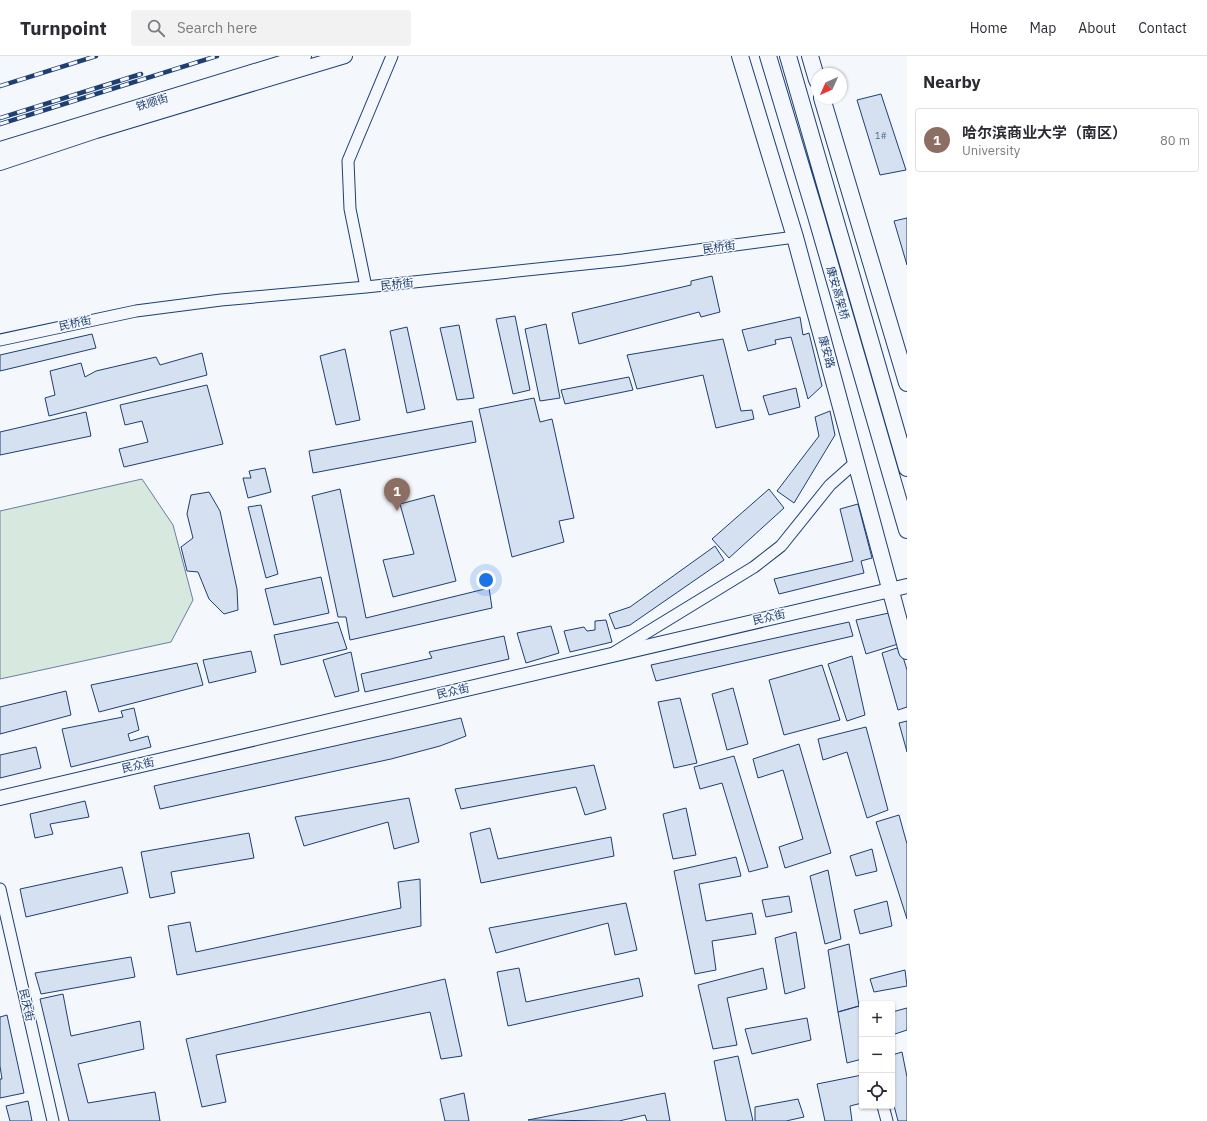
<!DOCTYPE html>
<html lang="en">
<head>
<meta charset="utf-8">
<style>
	:root { --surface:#fff; --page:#f2f2f3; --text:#2b2b33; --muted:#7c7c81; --line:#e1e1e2; --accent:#0f766e }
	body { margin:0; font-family:"IBM Plex Sans","Noto Sans SC",sans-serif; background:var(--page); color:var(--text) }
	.controls { position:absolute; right:12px; bottom:12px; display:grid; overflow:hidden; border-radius:4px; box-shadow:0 1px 3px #0004 }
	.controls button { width:36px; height:36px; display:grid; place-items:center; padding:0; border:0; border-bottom:1px solid var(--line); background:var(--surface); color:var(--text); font:20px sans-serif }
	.compass { position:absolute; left:811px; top:12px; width:36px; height:36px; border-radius:50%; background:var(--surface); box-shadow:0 1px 3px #0004; rotate:225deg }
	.you { position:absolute; left:486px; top:524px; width:14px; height:14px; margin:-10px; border:3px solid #fff; border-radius:50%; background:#1a73e8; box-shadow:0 0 0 6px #1a73e833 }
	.badge { display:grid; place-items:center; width:26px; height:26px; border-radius:50%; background:var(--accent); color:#fff; font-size:13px; font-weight:700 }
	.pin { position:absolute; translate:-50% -33px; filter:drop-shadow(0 1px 2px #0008) }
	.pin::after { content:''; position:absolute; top:21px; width:14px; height:12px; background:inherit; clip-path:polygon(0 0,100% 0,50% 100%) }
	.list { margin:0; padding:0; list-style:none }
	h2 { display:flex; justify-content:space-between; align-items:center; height:52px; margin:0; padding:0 16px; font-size:17px }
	h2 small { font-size:13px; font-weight:400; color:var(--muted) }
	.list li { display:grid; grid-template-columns:26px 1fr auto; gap:12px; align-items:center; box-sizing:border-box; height:64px; margin:0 8px 8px; padding:0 8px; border:1px solid var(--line); border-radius:4px }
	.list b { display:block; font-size:15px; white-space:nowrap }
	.list p { margin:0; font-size:13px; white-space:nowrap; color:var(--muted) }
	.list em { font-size:13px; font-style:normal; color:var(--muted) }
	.icon { flex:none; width:22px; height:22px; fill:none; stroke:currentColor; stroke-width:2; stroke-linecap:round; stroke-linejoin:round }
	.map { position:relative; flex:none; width:907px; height:1065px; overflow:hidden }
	header { display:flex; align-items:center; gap:24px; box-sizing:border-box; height:56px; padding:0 20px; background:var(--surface); border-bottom:1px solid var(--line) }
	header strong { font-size:19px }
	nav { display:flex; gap:22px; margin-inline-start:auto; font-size:14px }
	.search { width:280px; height:36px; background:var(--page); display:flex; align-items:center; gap:10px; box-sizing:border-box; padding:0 14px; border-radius:4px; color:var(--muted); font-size:15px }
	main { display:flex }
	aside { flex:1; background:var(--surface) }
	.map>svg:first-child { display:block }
	.green { fill:#d7e8df; stroke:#687fa3 }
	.building { fill:#d5e0f0; stroke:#1d3f73 }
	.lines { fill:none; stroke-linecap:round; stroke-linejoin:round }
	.minor-casing { stroke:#1d3f73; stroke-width:13 }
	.major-casing { stroke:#1d3f73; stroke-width:16 }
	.highway-casing { stroke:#1d3f73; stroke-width:18 }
	.minor { stroke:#f4f7fb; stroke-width:11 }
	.major { stroke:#f4f7fb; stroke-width:14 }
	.highway { stroke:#f4f7fb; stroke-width:16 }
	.rail-casing { stroke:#1d3f73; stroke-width:4.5 }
	.rail { stroke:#f4f7fb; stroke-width:3; stroke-dasharray:9; stroke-linecap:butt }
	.labels { text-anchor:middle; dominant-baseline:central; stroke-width:3; stroke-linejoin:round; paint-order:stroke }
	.number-label { font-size:9px; fill:#4b6792 }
	.street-label { font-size:11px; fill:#1d3f73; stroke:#f4f7fb }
</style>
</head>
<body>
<header>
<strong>Turnpoint</strong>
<div class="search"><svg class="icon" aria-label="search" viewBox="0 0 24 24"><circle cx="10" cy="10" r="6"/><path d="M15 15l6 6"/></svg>Search here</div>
<nav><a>Home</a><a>Map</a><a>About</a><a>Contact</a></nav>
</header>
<main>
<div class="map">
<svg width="907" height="1065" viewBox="0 0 907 1065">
	<rect width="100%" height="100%" fill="#f4f7fb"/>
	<path class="green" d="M 142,423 L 173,469 L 193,544 L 171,586 L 0,623 L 0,455 Z"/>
	<path class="building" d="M 881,38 L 906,114 L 880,119 L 857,44 Z
		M 907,162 L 907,209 L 894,165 Z
		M 712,220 L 720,256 L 701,261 L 699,256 L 579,288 L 572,257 L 691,229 L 691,225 Z
		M 515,260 L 530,334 L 513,338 L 496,263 Z
		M 800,261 L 803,279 L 809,277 L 822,330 L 808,343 L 791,281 L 775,284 L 776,288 L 748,295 L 742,274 Z
		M 546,268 L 560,342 L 540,345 L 525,273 Z
		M 459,269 L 474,342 L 457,344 L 440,272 Z
		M 407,271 L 425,353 L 407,357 L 390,275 Z
		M 92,278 L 96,292 L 0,315 L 0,299 Z
		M 723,283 L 741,355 L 752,354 L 754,363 L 716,372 L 703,319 L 637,333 L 627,299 Z
		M 345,293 L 360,364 L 336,369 L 320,300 Z
		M 202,297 L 207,319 L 49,360 L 45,342 L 55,339 L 50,315 L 81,307 L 85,321 L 96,315 L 156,301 L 160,309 Z
		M 629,321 L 633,334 L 565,348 L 561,334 Z
		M 207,329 L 223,388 L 124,411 L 119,393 L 148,386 L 142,365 L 125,369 L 120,349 Z
		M 796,332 L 800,351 L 769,359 L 763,340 Z
		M 534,342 L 540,366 L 552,363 L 574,462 L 559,465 L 564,486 L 512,501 L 479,353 Z
		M 830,355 L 835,379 L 794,447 L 777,435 L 819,380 L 815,361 Z
		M 86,356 L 91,380 L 0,399 L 0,376 Z
		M 472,365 L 476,386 L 313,417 L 309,395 Z
		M 265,412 L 271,436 L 248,442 L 243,422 L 251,422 L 249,415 Z
		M 340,433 L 366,562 L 489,532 L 492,552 L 350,584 L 346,561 L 338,561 L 312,440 Z
		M 769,433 L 784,452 L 729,502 L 712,483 Z
		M 209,436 L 220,455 L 237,533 L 238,554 L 224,558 L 209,543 L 198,516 L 187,515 L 181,491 L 193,482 L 187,458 L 191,439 Z
		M 434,439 L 456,525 L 393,541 L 383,504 L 414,498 L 400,448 Z
		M 858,448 L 872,502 L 861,505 L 864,517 L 779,538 L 774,523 L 853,505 L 840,453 Z
		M 261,449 L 278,518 L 266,522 L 248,451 Z
		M 715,490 L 724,504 L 630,569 L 615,573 L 609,558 L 630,551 Z
		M 321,521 L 329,557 L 274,569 L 265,533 Z
		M 889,557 L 898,588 L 866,598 L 856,564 Z
		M 606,564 L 612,586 L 570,596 L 564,575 L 584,571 L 587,575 L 595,574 L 595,565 Z
		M 338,566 L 347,593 L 281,609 L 274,579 Z
		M 849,566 L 853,580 L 656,625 L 651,609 Z
		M 551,570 L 559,597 L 526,607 L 517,577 Z
		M 504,580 L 509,603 L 365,636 L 361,618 L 432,602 L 429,596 Z
		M 900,591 L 907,614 L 907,651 L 898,654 L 882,597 Z
		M 251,595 L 256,616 L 209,627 L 203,604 Z
		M 351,596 L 359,635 L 335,641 L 323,604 Z
		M 852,600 L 865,659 L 847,665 L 828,608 Z
		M 197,607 L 203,629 L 99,656 L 91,629 Z
		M 822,609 L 840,664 L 784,679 L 769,624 Z
		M 733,632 L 748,688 L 727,694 L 712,638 Z
		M 66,635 L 71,659 L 0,678 L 0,651 Z
		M 680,642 L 697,707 L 674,712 L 658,646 Z
		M 134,652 L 139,674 L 128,678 L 130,685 L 148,680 L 151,691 L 71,711 L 62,673 L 123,661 L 121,655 Z
		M 461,662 L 466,680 L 440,690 L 391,703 L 160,753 L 154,730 Z
		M 907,665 L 907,696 L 899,667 Z
		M 866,671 L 888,754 L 867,762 L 847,696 L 823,704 L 818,683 Z
		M 799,688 L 831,797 L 785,812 L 779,791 L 803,783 L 783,714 L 758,722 L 753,703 Z
		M 36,691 L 41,712 L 0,722 L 0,699 Z
		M 734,700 L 768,811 L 749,816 L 722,727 L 700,733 L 694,711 Z
		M 594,709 L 606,753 L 585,759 L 576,731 L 461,753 L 455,733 Z
		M 409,742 L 419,786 L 394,793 L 388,766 L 304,790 L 295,761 Z
		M 85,745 L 89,761 L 50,768 L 53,778 L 35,782 L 30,758 Z
		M 686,752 L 696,799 L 673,803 L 663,758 Z
		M 899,759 L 907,788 L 907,863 L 876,766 Z
		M 490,772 L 498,803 L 611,781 L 614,800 L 481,827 L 470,777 Z
		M 249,777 L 254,802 L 171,816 L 175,837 L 150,842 L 141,796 Z
		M 872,793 L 877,815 L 856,820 L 850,800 Z
		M 736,801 L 741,820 L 699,828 L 706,865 L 752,857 L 756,878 L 712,885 L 716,914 L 695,918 L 674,815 Z
		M 122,811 L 128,837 L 26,861 L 20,833 Z
		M 828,814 L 841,883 L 825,888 L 810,820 Z
		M 420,823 L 421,870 L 177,919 L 168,870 L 190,866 L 196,896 L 401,852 L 398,826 Z
		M 789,840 L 792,856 L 766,861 L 762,844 Z
		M 887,845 L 892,870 L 860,878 L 854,854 Z
		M 626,847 L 637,894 L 615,899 L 608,867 L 496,897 L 489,872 Z
		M 796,876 L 805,932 L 785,938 L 775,882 Z
		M 849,888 L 859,950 L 838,956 L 828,894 Z
		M 131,901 L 135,921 L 41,938 L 35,917 Z
		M 519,912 L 526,946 L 639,922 L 643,940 L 508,970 L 497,916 Z
		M 763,912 L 767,933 L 727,942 L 737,989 L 713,993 L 698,929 Z
		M 905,914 L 907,930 L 874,936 L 870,923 Z
		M 445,923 L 462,1000 L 441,1003 L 430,956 L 216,999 L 226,1046 L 202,1051 L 186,983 Z
		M 63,938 L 71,980 L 140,965 L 144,993 L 78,1008 L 88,1047 L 155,1036 L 160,1065 L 69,1065 L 40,943 Z
		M 859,950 L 862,965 L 862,1003 L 847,1007 L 838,956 Z
		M 907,952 L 907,974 L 892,979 L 892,956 Z
		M 7,959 L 24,1037 L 0,1042 L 0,1023 L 2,1023 L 0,1010 L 0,961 Z
		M 807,962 L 811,984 L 752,998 L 745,973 Z
		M 902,996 L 907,1021 L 907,1065 L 898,1065 L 892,1042 L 892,999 Z
		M 738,1000 L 753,1065 L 726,1065 L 714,1005 Z
		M 862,1019 L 862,1047 L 850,1050 L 852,1065 L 825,1065 L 817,1028 Z
		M 464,1037 L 469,1065 L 445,1065 L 440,1043 Z
		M 665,1037 L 670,1065 L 647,1065 L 645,1059 L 619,1065 L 528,1064 Z
		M 798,1043 L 804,1061 L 786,1065 L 755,1065 L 755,1051 Z
		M 28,1045 L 32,1065 L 10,1065 L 6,1050 Z"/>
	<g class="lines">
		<defs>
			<path id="minor" d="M 366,231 L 350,153 L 348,105 L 392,0
				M 0,284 L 136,255 L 221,244 L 366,231 L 623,204 L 795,181
				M 615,596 L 754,511 L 781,490 L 830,429 L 857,405
				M 0,833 L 53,1065
				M 883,1050 L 887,1065"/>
			<path id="major" d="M 0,93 L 304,0
				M 0,107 L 96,75 L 345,0
				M 0,742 L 907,530"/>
			<path id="highway" d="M 740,0 L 795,181 L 907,595
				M 768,0 L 816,160 L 907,474
				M 788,0 L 907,412
				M 810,0 L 817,24
				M 822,42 L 907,327"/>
		</defs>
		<use href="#minor" class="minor-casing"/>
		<use href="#major" class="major-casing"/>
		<use href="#highway" class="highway-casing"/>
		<use href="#minor" class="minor"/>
		<use href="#major" class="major"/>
		<use href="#highway" class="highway"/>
		<defs>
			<path id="rail" d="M 0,30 L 96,0
				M 0,62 L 141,18
				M 0,68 L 217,0"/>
		</defs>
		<use href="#rail" class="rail-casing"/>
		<use href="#rail" class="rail"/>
	</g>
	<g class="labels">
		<g class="number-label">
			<text x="881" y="79">1#</text>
		</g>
		<g class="street-label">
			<text transform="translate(152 46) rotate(-17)">铁顺街</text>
			<text transform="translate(719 191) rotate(-8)">民桥街</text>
			<text transform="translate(397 228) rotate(-6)">民桥街</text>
			<text transform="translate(838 237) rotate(74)">康安高架桥</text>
			<text transform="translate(75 267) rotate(-12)">民桥街</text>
			<text transform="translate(827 296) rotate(75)">康安路</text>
			<text transform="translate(769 561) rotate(-13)">民众街</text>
			<text transform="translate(453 635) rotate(-13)">民众街</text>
			<text transform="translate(138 709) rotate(-13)">民众街</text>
			<text transform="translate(27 949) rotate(77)">民庆街</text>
		</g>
	</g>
</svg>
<div class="controls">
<button>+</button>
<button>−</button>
<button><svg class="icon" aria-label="locate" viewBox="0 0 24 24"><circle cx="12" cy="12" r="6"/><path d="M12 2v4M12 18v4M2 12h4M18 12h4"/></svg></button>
</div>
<svg class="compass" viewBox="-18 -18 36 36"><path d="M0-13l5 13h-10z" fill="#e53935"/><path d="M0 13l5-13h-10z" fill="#7c7c81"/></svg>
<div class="you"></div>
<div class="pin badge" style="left:397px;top:455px;background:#8d6e63">1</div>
</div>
<aside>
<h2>Nearby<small></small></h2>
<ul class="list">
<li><span class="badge" style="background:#8d6e63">1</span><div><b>哈尔滨商业大学（南区）</b><p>University</p></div><em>80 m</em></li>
</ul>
</aside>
</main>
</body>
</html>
